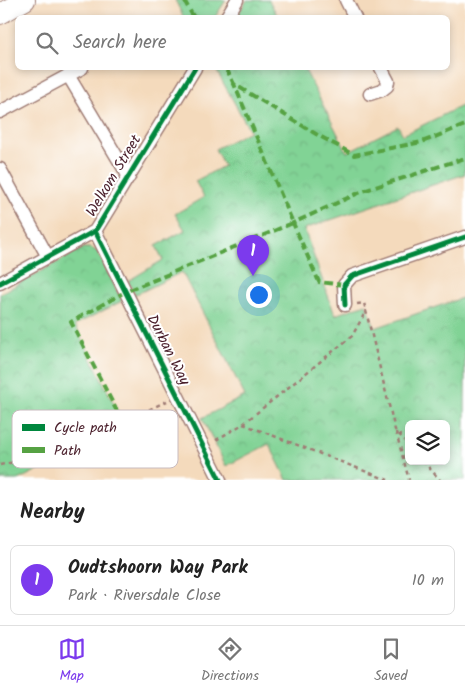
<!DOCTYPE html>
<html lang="en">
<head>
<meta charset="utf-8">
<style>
	:root { --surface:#fff; --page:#f2f2f2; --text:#222; --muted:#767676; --line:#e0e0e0; --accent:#7c3aed }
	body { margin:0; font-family:Kalam,sans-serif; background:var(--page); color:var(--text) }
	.controls { position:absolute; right:15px; bottom:15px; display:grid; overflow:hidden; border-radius:8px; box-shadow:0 2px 8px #0003 }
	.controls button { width:45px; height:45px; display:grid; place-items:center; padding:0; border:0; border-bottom:1px solid var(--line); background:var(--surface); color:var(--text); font:25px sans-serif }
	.you { position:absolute; left:258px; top:294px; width:18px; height:18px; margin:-12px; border:4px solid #fff; border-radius:50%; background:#1a73e8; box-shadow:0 0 0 8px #1a73e833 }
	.badge { display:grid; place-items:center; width:32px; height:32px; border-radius:50%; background:var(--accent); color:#fff; font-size:16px; font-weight:700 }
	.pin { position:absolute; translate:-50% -41px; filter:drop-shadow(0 1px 2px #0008) }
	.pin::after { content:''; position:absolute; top:26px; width:18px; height:15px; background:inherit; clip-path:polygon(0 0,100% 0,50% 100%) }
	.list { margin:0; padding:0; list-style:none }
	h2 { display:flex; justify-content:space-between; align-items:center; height:65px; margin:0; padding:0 20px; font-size:21px }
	h2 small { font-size:16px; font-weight:400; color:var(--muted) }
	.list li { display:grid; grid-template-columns:32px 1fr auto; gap:15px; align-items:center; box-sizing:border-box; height:70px; margin:0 10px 10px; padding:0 10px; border:1px solid var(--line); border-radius:8px }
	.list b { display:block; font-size:19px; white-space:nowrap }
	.list p { margin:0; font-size:16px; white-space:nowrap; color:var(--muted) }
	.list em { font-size:16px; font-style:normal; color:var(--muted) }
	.icon { flex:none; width:28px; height:28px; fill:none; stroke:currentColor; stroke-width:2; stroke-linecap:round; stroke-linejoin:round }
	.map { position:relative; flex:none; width:465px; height:480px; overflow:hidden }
	.search { position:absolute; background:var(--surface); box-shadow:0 2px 8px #0003; left:15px; right:15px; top:15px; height:55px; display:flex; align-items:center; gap:12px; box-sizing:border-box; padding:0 18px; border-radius:8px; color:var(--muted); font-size:19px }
	.sheet { height:145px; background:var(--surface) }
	nav { display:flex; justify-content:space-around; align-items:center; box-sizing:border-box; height:70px; border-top:1px solid var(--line); background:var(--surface); font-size:14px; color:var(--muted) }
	nav a { display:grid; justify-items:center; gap:2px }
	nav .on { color:var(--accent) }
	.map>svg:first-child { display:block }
	.park { fill:url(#park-crowns); stroke:#667960; fill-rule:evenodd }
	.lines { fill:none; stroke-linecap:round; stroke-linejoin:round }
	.street-casing { stroke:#9f7c74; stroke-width:15 }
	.primary-casing { stroke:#9f7c74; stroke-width:22 }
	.path { stroke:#9f7c74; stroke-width:2.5; stroke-dasharray:4 4; stroke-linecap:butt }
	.street { stroke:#fff; stroke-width:12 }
	.primary { stroke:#fff; stroke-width:20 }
	.quiet { stroke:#56a243; stroke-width:4; stroke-dasharray:8 4; stroke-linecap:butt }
	.cycleway-casing { stroke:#fff; stroke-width:8 }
	.cycleway { stroke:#00873e; stroke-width:5 }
	.labels { text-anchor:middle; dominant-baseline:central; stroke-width:4; stroke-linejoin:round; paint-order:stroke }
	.street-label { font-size:15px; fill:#4a1f2b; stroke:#fff }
	.key { fill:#fff; stroke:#c9bcbf; stroke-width:1 }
	.key-label { font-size:14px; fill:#4a1f2b }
</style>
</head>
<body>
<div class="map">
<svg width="465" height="480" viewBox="0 0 465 480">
	<defs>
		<pattern id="park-crowns" width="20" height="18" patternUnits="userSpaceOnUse" patternTransform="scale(1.25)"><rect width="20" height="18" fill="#81d395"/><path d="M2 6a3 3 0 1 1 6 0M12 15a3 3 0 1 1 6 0" fill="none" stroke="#71b581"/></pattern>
	</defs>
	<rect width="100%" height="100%" fill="#fff"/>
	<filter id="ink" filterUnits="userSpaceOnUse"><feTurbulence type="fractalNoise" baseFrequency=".02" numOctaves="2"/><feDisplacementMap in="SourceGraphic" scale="10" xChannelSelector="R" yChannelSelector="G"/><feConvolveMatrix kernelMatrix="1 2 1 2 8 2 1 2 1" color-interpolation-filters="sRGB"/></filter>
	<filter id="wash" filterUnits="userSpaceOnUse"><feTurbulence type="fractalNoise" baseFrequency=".0096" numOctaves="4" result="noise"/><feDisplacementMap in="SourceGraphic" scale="20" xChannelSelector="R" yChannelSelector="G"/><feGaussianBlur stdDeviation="1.12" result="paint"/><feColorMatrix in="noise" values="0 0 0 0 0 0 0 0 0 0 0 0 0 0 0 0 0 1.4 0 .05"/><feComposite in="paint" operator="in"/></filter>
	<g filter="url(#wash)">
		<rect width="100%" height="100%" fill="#f4dabc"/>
		<path class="park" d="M 175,0 L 226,0 L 215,17 L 184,18 Z
			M 247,0 L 269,0 L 278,17 L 236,17 Z
			M 215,68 L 304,68 L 347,152 L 398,126 L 403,135 L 465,104 L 465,174 L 304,229 L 335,315 L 366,304 L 375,328 L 465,297 L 465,480 L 287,480 L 269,444 L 226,466 L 202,418 L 245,396 L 182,272 L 135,295 L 128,281 L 163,260 L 156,246 L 185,230 L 175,214 L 204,197 L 195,181 L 224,166 L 215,149 L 250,131 ZM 409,424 L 446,424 L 446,461 L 409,461 Z
			M 83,248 L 91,248 L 98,252 L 122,301 L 75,325 L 125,426 L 18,480 L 0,480 L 0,294 Z"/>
	</g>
	<g filter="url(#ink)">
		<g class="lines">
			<defs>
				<path id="street" d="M 346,0 L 355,18
					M 226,18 L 237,0
					M 68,75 L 129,177
					M 370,94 L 382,90 L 387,86 L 388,81 L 381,68
					M 0,112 L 82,68
					M 0,169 L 48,257
					M 95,231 L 220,480
					M 0,283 L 95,231 L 195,68
					M 345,305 L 344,285 L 352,276 L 465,237"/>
				<path id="primary" d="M 0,14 L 25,0"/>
			</defs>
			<use href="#street" class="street-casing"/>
			<use href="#primary" class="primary-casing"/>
			<path class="path" d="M 357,304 L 364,303 L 366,311
				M 243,424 L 388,480
				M 396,432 L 409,480
				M 216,440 L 243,424 L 352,336 L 366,311 L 395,430 L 409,445
				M 423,461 L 440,480
				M 0,465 L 60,452 L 167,401"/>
			<use href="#street" class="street"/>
			<use href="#primary" class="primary"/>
			<path class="quiet" d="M 184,0 L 194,18
				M 226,68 L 234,84 L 316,134 L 354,155 L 422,142 L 465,125
				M 344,285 L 319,282 L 293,223 L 363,191 L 465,158
				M 123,423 L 71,322 L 125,292 L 293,223 L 234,84"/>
			<defs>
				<path id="cycleway" d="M 95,231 L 220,480
					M 0,283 L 95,231 L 195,68
					M 345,305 L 344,285 L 352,276 L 465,237"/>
			</defs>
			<use href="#cycleway" class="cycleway-casing"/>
			<use href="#cycleway" class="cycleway"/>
		</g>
	</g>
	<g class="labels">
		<g class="street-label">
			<text transform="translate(114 176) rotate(-59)">Welkom Street</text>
			<text transform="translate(168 350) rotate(63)">Durban Way</text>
		</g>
	</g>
	<rect x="12" y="410" width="166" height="58" rx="8" class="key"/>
	<rect x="22" y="424" width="23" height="7" fill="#00873e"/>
	<rect x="22" y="447" width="23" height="6" fill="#56a243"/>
	<g class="key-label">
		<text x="54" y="432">Cycle path</text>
		<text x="54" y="455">Path</text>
	</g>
</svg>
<div class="controls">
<button><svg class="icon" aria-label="layers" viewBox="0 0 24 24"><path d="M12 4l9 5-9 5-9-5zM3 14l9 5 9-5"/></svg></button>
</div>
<div class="you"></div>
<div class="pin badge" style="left:253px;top:276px">1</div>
<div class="search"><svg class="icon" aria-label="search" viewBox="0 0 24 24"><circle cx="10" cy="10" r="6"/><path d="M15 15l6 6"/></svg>Search here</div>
</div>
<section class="sheet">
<h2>Nearby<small></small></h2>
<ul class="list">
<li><span class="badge">1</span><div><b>Oudtshoorn Way Park</b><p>Park · Riversdale Close</p></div><em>10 m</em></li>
</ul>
</section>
<nav>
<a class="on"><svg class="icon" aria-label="map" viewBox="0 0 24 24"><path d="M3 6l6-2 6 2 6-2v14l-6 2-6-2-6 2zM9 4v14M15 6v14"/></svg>Map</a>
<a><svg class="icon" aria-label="directions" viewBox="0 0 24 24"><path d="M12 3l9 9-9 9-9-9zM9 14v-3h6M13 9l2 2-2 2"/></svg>Directions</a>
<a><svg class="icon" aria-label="saved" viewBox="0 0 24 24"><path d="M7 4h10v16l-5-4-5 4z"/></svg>Saved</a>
</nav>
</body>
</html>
